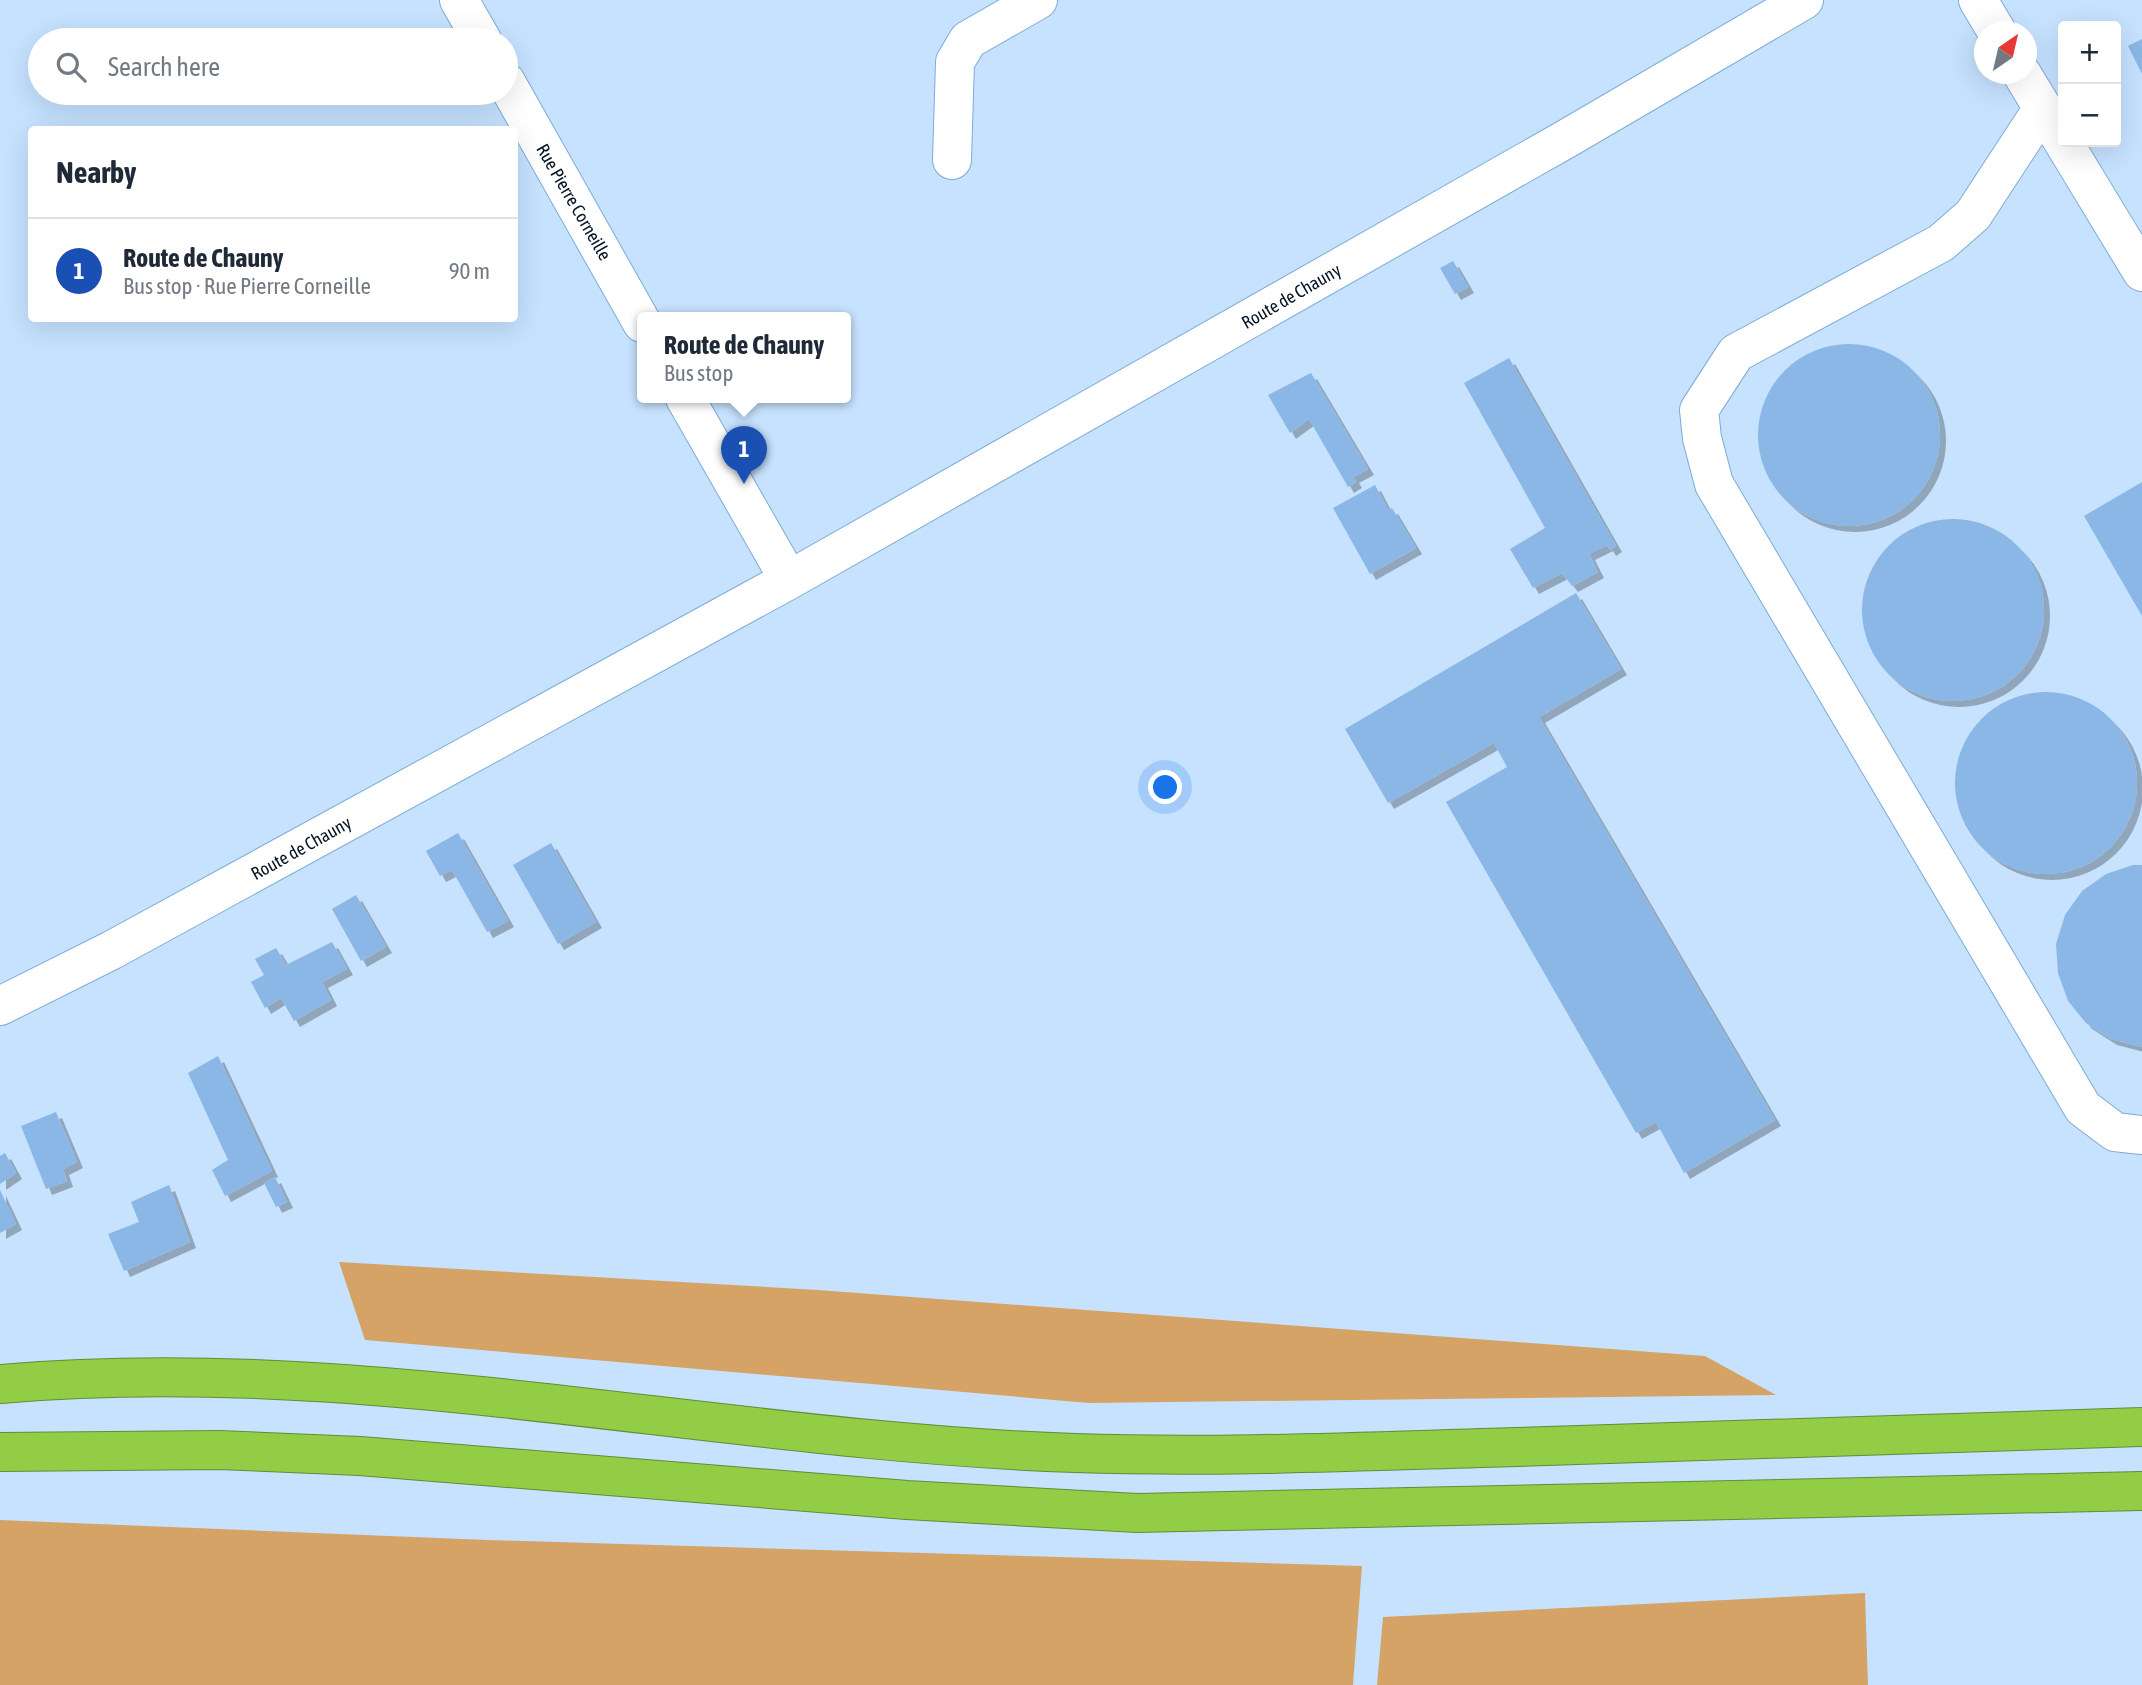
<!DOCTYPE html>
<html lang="en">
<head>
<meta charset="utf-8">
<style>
	:root { --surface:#fff; --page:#f6f6f7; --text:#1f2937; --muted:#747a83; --line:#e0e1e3; --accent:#1a73e8 }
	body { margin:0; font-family:"Asap Condensed",sans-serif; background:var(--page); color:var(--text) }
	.controls { position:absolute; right:21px; top:21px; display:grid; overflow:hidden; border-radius:7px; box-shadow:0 7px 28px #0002 }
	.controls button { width:63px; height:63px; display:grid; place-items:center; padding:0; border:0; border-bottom:2px solid var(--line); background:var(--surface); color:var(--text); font:35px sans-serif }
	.compass { position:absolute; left:1974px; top:21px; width:63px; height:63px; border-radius:50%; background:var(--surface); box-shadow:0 7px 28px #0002; rotate:34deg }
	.you { position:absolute; left:1166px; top:788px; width:24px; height:24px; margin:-18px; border:5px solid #fff; border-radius:50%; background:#1a73e8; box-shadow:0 0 0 10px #1a73e833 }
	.badge { display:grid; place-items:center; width:46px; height:46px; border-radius:50%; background:var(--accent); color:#fff; font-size:23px; font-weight:700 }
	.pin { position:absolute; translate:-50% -58px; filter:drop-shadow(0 2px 4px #0008) }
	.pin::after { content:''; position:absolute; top:37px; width:24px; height:21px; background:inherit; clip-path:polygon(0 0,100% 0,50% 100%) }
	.popup { position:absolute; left:637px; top:312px; width:214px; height:91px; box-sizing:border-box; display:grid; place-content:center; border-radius:7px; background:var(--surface); filter:drop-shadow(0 2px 5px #0005); font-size:23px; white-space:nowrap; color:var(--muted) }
	.popup b { font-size:26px; color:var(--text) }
	.popup::after { content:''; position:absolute; left:50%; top:100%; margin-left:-14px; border:14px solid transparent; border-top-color:var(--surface) }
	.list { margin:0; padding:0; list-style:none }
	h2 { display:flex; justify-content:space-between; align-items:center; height:91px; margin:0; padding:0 28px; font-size:30px }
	h2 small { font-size:23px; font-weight:400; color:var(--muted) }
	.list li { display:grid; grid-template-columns:46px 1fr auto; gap:21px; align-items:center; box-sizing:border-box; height:105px; padding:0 28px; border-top:2px solid var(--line) }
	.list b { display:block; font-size:26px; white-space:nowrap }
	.list p { margin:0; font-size:23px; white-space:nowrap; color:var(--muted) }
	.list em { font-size:23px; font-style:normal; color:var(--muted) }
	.icon { flex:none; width:38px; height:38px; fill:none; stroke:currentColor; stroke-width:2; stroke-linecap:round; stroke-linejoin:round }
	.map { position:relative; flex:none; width:2142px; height:1685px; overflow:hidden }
	.search { position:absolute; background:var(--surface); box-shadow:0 7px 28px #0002; left:28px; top:28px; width:490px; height:77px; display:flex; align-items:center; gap:18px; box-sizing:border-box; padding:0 24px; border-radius:38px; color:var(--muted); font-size:26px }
	.panel { position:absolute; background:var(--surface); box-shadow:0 7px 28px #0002; left:28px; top:126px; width:490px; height:196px; border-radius:7px }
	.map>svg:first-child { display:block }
	.green { fill:#d6a367 }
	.building { fill:#8ab7e5; filter:url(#shadow) }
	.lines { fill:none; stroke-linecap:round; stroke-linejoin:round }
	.minor-casing { stroke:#7eabd8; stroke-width:40 }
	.highway-casing { stroke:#618c39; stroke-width:40 }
	.minor { stroke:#fff; stroke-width:38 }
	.highway { stroke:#93cd45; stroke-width:38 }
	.labels { text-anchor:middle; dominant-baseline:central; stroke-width:7; stroke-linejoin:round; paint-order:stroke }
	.street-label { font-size:18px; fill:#031324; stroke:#fff }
</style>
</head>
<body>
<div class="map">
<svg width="2142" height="1685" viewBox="0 0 2142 1685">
	<defs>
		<filter id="shadow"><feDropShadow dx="6" dy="6" stdDeviation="0" flood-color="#0004"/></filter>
	</defs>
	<rect width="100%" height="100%" fill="#c6e2ff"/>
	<path class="green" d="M 339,1262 L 818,1290 L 1705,1356 L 1776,1395 L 1089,1403 L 365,1340 Z
		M 0,1520 L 487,1540 L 1362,1566 L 1353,1685 L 0,1685 Z
		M 1865,1593 L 1868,1685 L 1377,1685 L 1383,1617 Z"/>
	<path class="building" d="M 2142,39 L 2142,74 L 2128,46 Z
		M 1453,261 L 1468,287 L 1455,294 L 1440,268 Z
		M1758 435a91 91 0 1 1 182 0a91 91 0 1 1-182 0Z
		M 1509,358 L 1616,546 L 1610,550 L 1607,545 L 1589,554 L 1598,572 L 1572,586 L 1562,573 L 1533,588 L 1510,549 L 1545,528 L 1464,383 Z
		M 1311,373 L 1368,469 L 1353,477 L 1356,482 L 1348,487 L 1309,419 L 1290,433 L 1268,395 Z
		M 2142,482 L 2142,616 L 2084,516 Z
		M 1375,485 L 1388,510 L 1392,508 L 1416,548 L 1370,574 L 1333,508 Z
		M1862 610a91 91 0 1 1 182 0a91 91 0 1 1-182 0Z
		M 1576,593 L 1621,669 L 1539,717 L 1775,1120 L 1684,1173 L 1656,1122 L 1636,1133 L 1446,802 L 1507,767 L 1494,743 L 1388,803 L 1345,729 Z
		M1955 783a91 91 0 1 1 182 0a91 91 0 1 1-182 0Z
		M 458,833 L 508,921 L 487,932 L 452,870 L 440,876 L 426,851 Z
		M 551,843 L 596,922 L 558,944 L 513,865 Z
		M 2133,865 L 2142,865 L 2142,1047 L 2111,1039 L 2086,1023 L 2068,1001 L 2058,973 L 2056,944 L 2065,915 L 2082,891 L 2106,874 Z
		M 356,895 L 386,947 L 361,961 L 332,909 Z
		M 332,942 L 347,969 L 322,982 L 331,1000 L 294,1021 L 281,998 L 265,1008 L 251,982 L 264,975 L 255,959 L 276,948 L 286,965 Z
		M 218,1056 L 272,1171 L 225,1196 L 212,1170 L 228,1160 L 188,1073 Z
		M 56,1112 L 77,1162 L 63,1169 L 67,1181 L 46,1189 L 21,1126 Z
		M 5,1153 L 16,1173 L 0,1184 L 0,1156 Z
		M 275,1177 L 287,1202 L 276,1207 L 264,1183 Z
		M 169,1185 L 190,1242 L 124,1271 L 108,1234 L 139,1222 L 131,1202 Z
		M 0,1190 L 16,1224 L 0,1233 Z"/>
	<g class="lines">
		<defs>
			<path id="minor" d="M 459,0 L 482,40
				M 1978,0 L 1997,32
				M 2022,74 L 2142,272
				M 506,82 L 642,323
				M 2043,108 L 1973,215 L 1941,243 L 1736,353 L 1699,410 L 1702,438 L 1714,484 L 2083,1108 L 2115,1132 L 2142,1135
				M 952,160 L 955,62 L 968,40 L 1038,0
				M 685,398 L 789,580
				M 0,1006 L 112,950 L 789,580 L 1566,139 L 1804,0"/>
			<path id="highway" d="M 0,1384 C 360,1352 716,1441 1075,1453 C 1222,1458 1370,1451 1517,1447 C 1725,1440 1934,1434 2142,1427
				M 0,1452 L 219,1450 L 360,1456 L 907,1500 L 1137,1513 L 2142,1491"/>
		</defs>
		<use href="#minor" class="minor-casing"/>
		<use href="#highway" class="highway-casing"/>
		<use href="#minor" class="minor"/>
		<use href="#highway" class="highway"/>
	</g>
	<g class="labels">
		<g class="street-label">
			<text transform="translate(574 202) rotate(60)">Rue Pierre Corneille</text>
			<text transform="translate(1291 296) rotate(-30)">Route de Chauny</text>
			<text transform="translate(301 848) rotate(-29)">Route de Chauny</text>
		</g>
	</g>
</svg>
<div class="controls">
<button>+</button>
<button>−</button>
</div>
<svg class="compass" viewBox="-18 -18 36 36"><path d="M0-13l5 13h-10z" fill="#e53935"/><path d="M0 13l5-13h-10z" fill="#747a83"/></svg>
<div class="you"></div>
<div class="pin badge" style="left:744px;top:484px;background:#1a4fb4">1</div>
<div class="popup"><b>Route de Chauny</b>Bus stop</div>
<div class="search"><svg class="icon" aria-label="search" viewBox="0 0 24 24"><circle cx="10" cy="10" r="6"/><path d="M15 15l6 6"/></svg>Search here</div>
<section class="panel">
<h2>Nearby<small></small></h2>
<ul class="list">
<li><span class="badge" style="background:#1a4fb4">1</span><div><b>Route de Chauny</b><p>Bus stop · Rue Pierre Corneille</p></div><em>90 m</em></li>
</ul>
</section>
</div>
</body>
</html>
